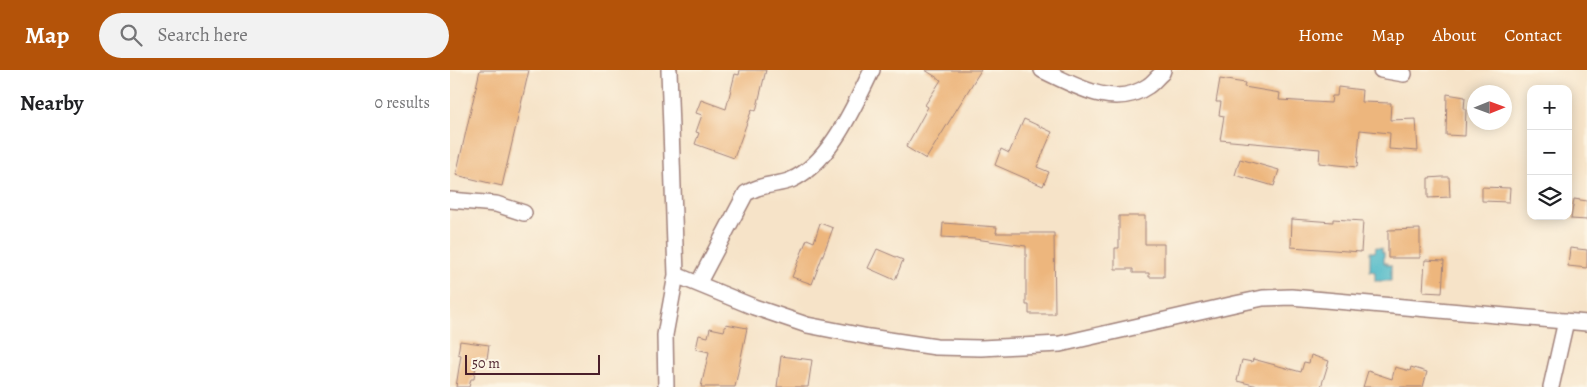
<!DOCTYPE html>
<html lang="en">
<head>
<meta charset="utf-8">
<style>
	:root { --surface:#fff; --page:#f2f2f2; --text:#202124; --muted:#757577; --line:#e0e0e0; --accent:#b45309 }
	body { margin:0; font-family:Alegreya,serif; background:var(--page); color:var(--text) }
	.controls { position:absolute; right:15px; top:15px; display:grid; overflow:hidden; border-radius:10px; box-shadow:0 2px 12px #0003 }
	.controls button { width:45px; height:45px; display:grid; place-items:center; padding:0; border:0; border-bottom:1px solid var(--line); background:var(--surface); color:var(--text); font:25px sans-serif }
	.compass { position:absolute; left:1017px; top:15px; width:45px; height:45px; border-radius:50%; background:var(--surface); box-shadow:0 2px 12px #0003; rotate:89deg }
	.scale { position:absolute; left:15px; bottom:12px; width:135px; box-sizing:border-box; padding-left:5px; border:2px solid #4a1f2b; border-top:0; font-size:14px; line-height:18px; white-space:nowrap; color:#4a1f2b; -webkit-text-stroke:4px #fcf5e5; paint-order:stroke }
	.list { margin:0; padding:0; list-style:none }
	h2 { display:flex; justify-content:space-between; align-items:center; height:65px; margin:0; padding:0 20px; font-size:21px }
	h2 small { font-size:16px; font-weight:400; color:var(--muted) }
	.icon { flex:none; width:28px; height:28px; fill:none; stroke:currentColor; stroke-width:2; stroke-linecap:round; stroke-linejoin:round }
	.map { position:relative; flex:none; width:1137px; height:317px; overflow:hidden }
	header { display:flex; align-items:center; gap:30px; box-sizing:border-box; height:70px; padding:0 25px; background:var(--accent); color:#fff }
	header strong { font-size:24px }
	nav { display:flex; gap:28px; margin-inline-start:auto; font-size:18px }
	.search { width:350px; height:45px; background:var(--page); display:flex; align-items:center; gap:12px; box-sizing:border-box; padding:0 18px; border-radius:28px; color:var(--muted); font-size:19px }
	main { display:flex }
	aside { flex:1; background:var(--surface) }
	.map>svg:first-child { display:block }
	.water { fill:#4db9c8; stroke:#4c6c7a }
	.building { fill:#edb67d }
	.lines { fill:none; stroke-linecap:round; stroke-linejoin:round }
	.minor-casing { stroke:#a0817a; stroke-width:18 }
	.minor { stroke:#fff; stroke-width:15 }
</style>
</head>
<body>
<header>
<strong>Map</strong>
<div class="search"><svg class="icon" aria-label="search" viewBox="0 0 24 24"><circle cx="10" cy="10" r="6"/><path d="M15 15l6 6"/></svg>Search here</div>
<nav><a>Home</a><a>Map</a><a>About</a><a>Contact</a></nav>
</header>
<main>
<aside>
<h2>Nearby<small>0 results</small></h2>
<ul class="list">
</ul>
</aside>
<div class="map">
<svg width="1137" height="317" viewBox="0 0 1137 317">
	<rect width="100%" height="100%" fill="#fcf5e5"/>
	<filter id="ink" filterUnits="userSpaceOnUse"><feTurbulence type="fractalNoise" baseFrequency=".02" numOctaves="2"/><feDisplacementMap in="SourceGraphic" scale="10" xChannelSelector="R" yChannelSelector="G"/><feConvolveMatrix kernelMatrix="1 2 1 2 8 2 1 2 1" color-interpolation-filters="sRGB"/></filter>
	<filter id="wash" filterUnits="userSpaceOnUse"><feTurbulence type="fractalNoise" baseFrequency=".0096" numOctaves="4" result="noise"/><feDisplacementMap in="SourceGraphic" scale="20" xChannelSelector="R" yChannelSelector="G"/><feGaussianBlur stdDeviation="1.12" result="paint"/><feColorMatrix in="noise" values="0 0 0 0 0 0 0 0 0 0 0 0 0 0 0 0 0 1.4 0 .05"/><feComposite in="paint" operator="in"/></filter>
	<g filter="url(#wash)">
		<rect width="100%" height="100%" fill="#f6e3c8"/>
		<path class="water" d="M 926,177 L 932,178 L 932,182 L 934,182 L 934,193 L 937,193 L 937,195 L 941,195 L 941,211 L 925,211 L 925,202 L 920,201 L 920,182 L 925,182 Z"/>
		<g id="blocks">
			<path class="building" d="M 30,0 L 79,0 L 52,116 L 6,105 Z
				M 290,0 L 316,0 L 306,41 L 302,39 L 284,88 L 245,74 L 249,63 L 246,62 L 252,45 L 246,43 L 251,30 L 276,39 L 285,4 L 289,5 Z
				M 475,0 L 531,0 L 476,89 L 456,77 L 478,37 L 475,35 L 491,10 Z
				M 770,9 L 795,13 L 794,17 L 830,23 L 829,30 L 881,33 L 882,26 L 887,26 L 888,17 L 912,20 L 911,32 L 941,33 L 940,50 L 966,49 L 968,81 L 939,79 L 940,63 L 910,60 L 907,97 L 869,93 L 870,79 L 770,70 L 774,46 L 769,45 L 771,32 L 766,32 Z
				M 997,24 L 1015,27 L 1014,39 L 1016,39 L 1015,66 L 996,65 Z
				M 574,49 L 602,62 L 587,97 L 599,102 L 593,116 L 545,95 L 551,79 L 559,83 Z
				M 790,89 L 829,100 L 824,116 L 785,105 Z
				M 992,107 L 999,107 L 1000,127 L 978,128 L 978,108 Z
				M 1032,117 L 1060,118 L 1059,132 L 1032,131 Z
				M 1124,129 L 1137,131 L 1137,150 L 1121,149 Z
				M 669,146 L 695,146 L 695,174 L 714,174 L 714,207 L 699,207 L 699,203 L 683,203 L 683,199 L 665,199 L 665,178 L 669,178 Z
				M 842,149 L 883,152 L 883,149 L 913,151 L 911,182 L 841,177 Z
				M 370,153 L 383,158 L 362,214 L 342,207 L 357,169 L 364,172 Z
				M 493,153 L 547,157 L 546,163 L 604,163 L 605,244 L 579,244 L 579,235 L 576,235 L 576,176 L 525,169 L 492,167 Z
				M 970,159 L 970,188 L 938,188 L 938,160 Z
				M 1120,178 L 1137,180 L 1137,198 L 1118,196 Z
				M 427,179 L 453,190 L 445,210 L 418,198 Z
				M 975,190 L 994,191 L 992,223 L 973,222 Z
				M 276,254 L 297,258 L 285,317 L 251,317 L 259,282 L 246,279 L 249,265 L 258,267 L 260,258 L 274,261 Z
				M 10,271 L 39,275 L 37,289 L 27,288 L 24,309 L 21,309 L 19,317 L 6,317 L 11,285 L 8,284 Z
				M 861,285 L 879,291 L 871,317 L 812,317 L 787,311 L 792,290 L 802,292 L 803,289 L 851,302 L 854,292 L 859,293 Z
				M 331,286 L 362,290 L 358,317 L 327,317 Z
				M 945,297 L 960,301 L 961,297 L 977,302 L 973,317 L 913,317 L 918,301 L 942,309 Z"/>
		</g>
	</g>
	<g filter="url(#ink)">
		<use href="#blocks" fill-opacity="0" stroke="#a0817a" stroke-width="1"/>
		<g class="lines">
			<defs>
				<path id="minor" d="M 592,0 C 624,15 664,40 698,16 C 703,13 707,7 712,3 L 713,0
					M 931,0 L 954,4
					M 0,130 L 46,134 L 74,143
					M 226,205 L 304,237 L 357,255 L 419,267 L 486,277 L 531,278 L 610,274 L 785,234 L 813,228 L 841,227 L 1137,253
					M 248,214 L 296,123 C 301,121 306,118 311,117 C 321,114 331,114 341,110 C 380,93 404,36 422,0
					M 216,317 L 215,265 L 226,205 L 219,0
					M 1101,317 L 1116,251"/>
			</defs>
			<use href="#minor" class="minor-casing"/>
			<use href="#minor" class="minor"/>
		</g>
	</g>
</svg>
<div class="controls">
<button>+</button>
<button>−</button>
<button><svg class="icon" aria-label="layers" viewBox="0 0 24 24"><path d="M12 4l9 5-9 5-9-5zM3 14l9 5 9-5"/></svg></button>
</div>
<svg class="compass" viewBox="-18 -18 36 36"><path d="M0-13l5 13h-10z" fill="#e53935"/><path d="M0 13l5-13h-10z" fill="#757577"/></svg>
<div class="scale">50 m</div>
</div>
</main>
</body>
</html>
